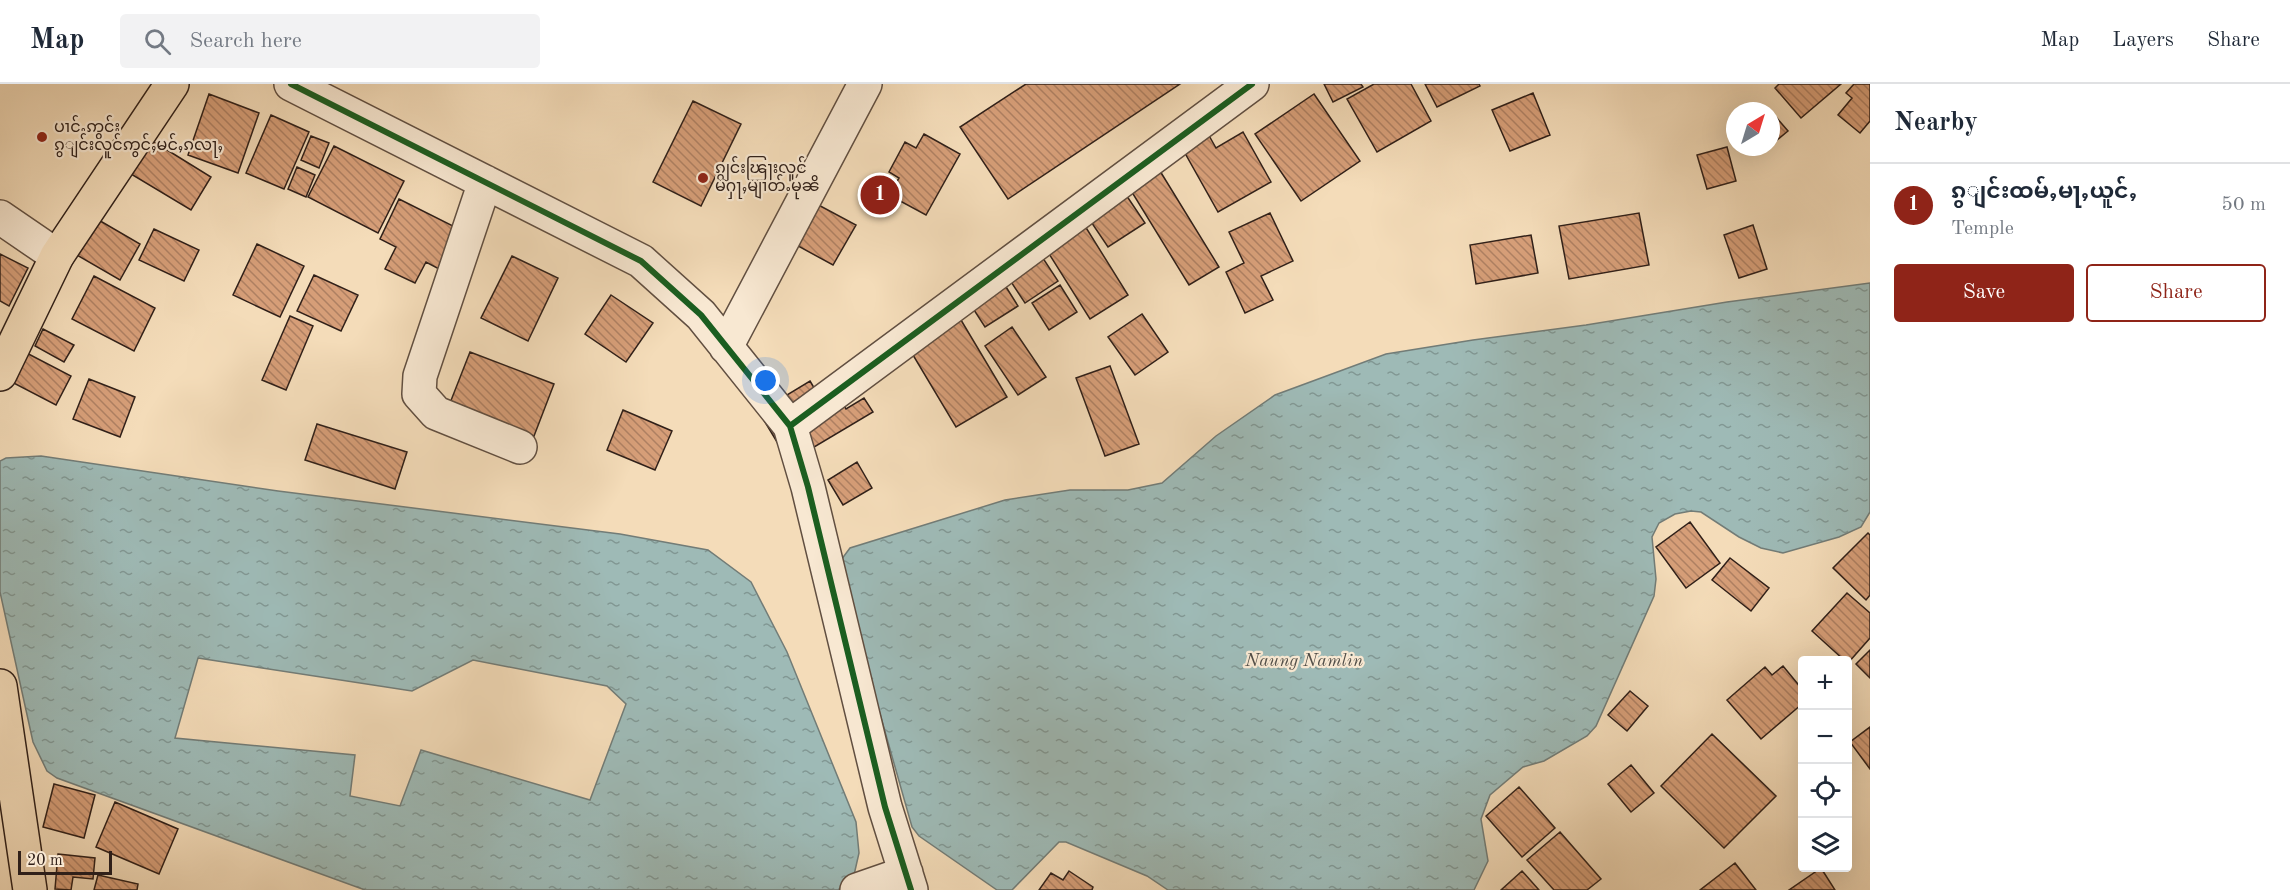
<!DOCTYPE html>
<html lang="en">
<head>
<meta charset="utf-8">
<style>
	:root { --surface:#fff; --page:#f2f2f3; --text:#1f2937; --muted:#747a83; --line:#e0e1e3; --accent:#8f2418 }
	body { margin:0; font-family:"Old Standard TT","Noto Sans Myanmar",serif; background:var(--page); color:var(--text) }
	.controls { position:absolute; right:18px; bottom:18px; display:grid; overflow:hidden; border-radius:6px; box-shadow:0 6px 24px #0002 }
	.controls button { width:54px; height:54px; display:grid; place-items:center; padding:0; border:0; border-bottom:2px solid var(--line); background:var(--surface); color:var(--text); font:30px sans-serif }
	.compass { position:absolute; left:1726px; top:18px; width:54px; height:54px; border-radius:50%; background:var(--surface); box-shadow:0 6px 24px #0002; rotate:38deg }
	.scale { position:absolute; left:18px; bottom:15px; width:94px; box-sizing:border-box; padding-left:6px; border:3px solid #302019; border-top:0; font-size:16px; line-height:21px; white-space:nowrap; color:#302019; -webkit-text-stroke:4px #f8e8d2; paint-order:stroke }
	.you { position:absolute; left:766px; top:297px; width:21px; height:21px; margin:-15px; border:4px solid #fff; border-radius:50%; background:#1a73e8; box-shadow:0 0 0 9px #1a73e833 }
	.badge { display:grid; place-items:center; width:39px; height:39px; border-radius:50%; background:var(--accent); color:#fff; font-size:20px; font-weight:700 }
	.pin { position:absolute; translate:-50% -50%; border:3px solid #fff; box-shadow:0 2px 6px #0006 }
	.list { margin:0; padding:0; list-style:none }
	h2 { display:flex; justify-content:space-between; align-items:center; height:78px; margin:0; padding:0 24px; font-size:26px }
	h2 small { font-size:20px; font-weight:400; color:var(--muted) }
	.list li { display:grid; grid-template-columns:39px 1fr auto; gap:18px; align-items:center; box-sizing:border-box; height:84px; padding:0 24px; border-top:2px solid var(--line) }
	.list b { display:block; font-size:22px; white-space:nowrap }
	.list p { margin:0; font-size:20px; white-space:nowrap; color:var(--muted) }
	.list em { font-size:20px; font-style:normal; color:var(--muted) }
	.actions { display:flex; gap:12px; padding:18px 24px }
	.actions a { flex:1; padding:14px 0; border:2px solid var(--accent); border-radius:6px; text-align:center; font-size:21px; color:var(--accent) }
	.actions .main { background:var(--accent); color:#fff }
	.icon { flex:none; width:33px; height:33px; fill:none; stroke:currentColor; stroke-width:2; stroke-linecap:round; stroke-linejoin:round }
	.map { position:relative; flex:none; width:1870px; height:806px; overflow:hidden }
	header { display:flex; align-items:center; gap:36px; box-sizing:border-box; height:84px; padding:0 30px; background:var(--surface); border-bottom:2px solid var(--line) }
	header strong { font-size:28px }
	nav { display:flex; gap:33px; margin-inline-start:auto; font-size:21px }
	.search { width:420px; height:54px; background:var(--page); display:flex; align-items:center; gap:15px; box-sizing:border-box; padding:0 21px; border-radius:6px; color:var(--muted); font-size:22px }
	main { display:flex }
	aside { flex:1; background:var(--surface) }
	.map>svg:first-child { display:block }
	.water { fill:url(#water-ripples); stroke:#727c77; stroke-width:1.5; fill-rule:evenodd }
	.building { fill:url(#building-back-hatch); stroke:#302019; stroke-width:1.5 }
	.lines { fill:none; stroke-linecap:round; stroke-linejoin:round }
	.minor-casing { stroke:#614f41; stroke-width:36 }
	.major-casing { stroke:#302019; stroke-width:36 }
	.minor { stroke:#f8e8d2; stroke-width:33 }
	.major { stroke:#f4dcb9; stroke-width:33 }
	.cycleway-casing { stroke:#f8e8d2; stroke-width:10 }
	.cycleway { stroke:#1b5e20; stroke-width:6 }
	.poi-dot { fill:#8f2418; stroke:#f8e8d2; stroke-width:2 }
	.labels { text-anchor:middle; dominant-baseline:central; stroke-width:4.5; stroke-linejoin:round; paint-order:stroke }
	.poi-label { font-size:16px; fill:#302019; stroke:#f8e8d2; text-anchor:start }
	.water-label { font-size:18px; font-style:italic; fill:#514e48; stroke:#f8e8d2 }
</style>
</head>
<body>
<header>
<strong>Map</strong>
<div class="search"><svg class="icon" aria-label="search" viewBox="0 0 24 24"><circle cx="10" cy="10" r="6"/><path d="M15 15l6 6"/></svg>Search here</div>
<nav><a>Map</a><a>Layers</a><a>Share</a></nav>
</header>
<main>
<div class="map">
<svg width="1870" height="806" viewBox="0 0 1870 806">
	<defs>
		<pattern id="water-ripples" width="26" height="14" patternUnits="userSpaceOnUse" patternTransform="scale(1.5)"><rect width="26" height="14" fill="#9ebab6"/><path d="M2 4q2-2 4 0t4 0M15 11q2-2 4 0t4 0" fill="none" stroke="#819793"/></pattern>
		<pattern id="building-back-hatch" width="6" height="6" patternUnits="userSpaceOnUse" patternTransform="scale(1.5)"><rect width="6" height="6" fill="#d69e78"/><path d="M-1 5l2 2M0 0l6 6M5-1l2 2" fill="none" stroke="#ae8062"/></pattern>
	</defs>
	<rect width="100%" height="100%" fill="#f4dcb9"/>
	<filter id="stains"><feTurbulence type="fractalNoise" baseFrequency=".00333" numOctaves="4"/><feColorMatrix values="0 0 0 0 .2 0 0 0 0 .09 0 0 0 0 .02 0 0 0 .5 -.17"/></filter>
	<radialGradient id="worn" r=".72"><stop offset=".6" stop-color="#630" stop-opacity="0"/><stop offset="1" stop-color="#630" stop-opacity=".3"/></radialGradient>
	<path class="water" d="M 1870,199 L 1870,428 L 1861,443 L 1839,453 L 1783,469 L 1761,464 L 1739,453 L 1701,428 L 1691,427 L 1675,430 L 1659,439 L 1652,453 L 1656,495 L 1654,512 L 1596,642 L 1587,652 L 1544,677 L 1523,683 L 1490,711 L 1481,735 L 1488,777 L 1474,806 L 1168,806 L 1147,792 L 1066,758 L 1059,758 L 1012,806 L 997,806 L 919,752 L 912,743 L 839,485 L 841,476 L 850,464 L 1005,416 L 1070,406 L 1128,406 L 1162,399 L 1216,352 L 1275,311 L 1386,270 L 1473,256 L 1586,241 L 1727,218 Z
		M 41,372 L 278,407 L 620,450 L 708,466 L 751,498 L 787,568 L 856,738 L 859,769 L 854,791 L 838,806 L 365,806 L 57,694 L 47,687 L 33,658 L 0,508 L 0,377 L 6,374 ZM 198,574 L 412,607 L 473,576 L 607,602 L 626,620 L 590,716 L 421,666 L 400,722 L 350,712 L 355,671 L 175,654 Z"/>
	<path class="building" d="M 1026,0 L 1180,0 L 1008,115 L 960,43 Z
		M 1324,0 L 1361,0 L 1363,3 L 1333,18 Z
		M 1374,0 L 1411,0 L 1431,37 L 1377,68 L 1347,15 Z
		M 1425,0 L 1479,0 L 1480,2 L 1437,23 Z
		M 1779,0 L 1841,0 L 1801,34 L 1775,4 Z
		M 1854,0 L 1870,0 L 1870,37 L 1860,49 L 1838,31 L 1852,14 L 1846,9 Z
		M 1533,9 L 1550,51 L 1510,67 L 1492,26 Z
		M 209,10 L 259,29 L 238,89 L 188,71 Z
		M 1314,10 L 1360,77 L 1301,117 L 1255,50 Z
		M 693,17 L 741,40 L 701,122 L 653,98 Z
		M 1770,26 L 1788,47 L 1771,61 L 1771,27 L 1769,27 Z
		M 271,31 L 309,48 L 284,105 L 246,89 Z
		M 1207,48 L 1216,64 L 1243,48 L 1271,98 L 1218,128 L 1181,62 Z
		M 924,50 L 960,70 L 926,131 L 889,111 L 899,94 L 889,88 L 905,58 L 916,64 Z
		M 311,52 L 329,59 L 319,84 L 301,76 Z
		M 151,56 L 211,93 L 191,126 L 131,90 Z
		M 334,62 L 404,97 L 378,149 L 308,113 Z
		M 1727,63 L 1736,97 L 1707,105 L 1697,71 Z
		M 297,83 L 315,91 L 306,113 L 288,105 Z
		M 1160,87 L 1219,183 L 1189,201 L 1130,105 Z
		M 1114,93 L 1145,139 L 1108,163 L 1077,117 Z
		M 399,115 L 459,145 L 439,185 L 426,178 L 415,199 L 385,185 L 396,163 L 380,155 Z
		M 811,117 L 856,141 L 833,181 L 789,157 Z
		M 1270,129 L 1293,177 L 1261,192 L 1273,216 L 1245,229 L 1226,188 L 1244,179 L 1229,148 Z
		M 1639,129 L 1649,181 L 1569,195 L 1559,142 Z
		M 90,131 L 140,160 L 120,196 L 70,167 Z
		M 1080,134 L 1128,211 L 1090,235 L 1041,157 Z
		M 1753,141 L 1767,185 L 1739,194 L 1724,151 Z
		M 154,145 L 199,166 L 184,197 L 139,176 Z
		M 1531,151 L 1538,189 L 1476,200 L 1470,161 Z
		M 1029,153 L 1058,197 L 1025,219 L 996,175 Z
		M 257,160 L 304,182 L 280,233 L 233,211 Z
		M 0,170 L 28,184 L 9,222 L 0,217 Z
		M 512,172 L 558,194 L 528,257 L 481,234 Z
		M 996,187 L 1018,222 L 985,243 L 963,209 Z
		M 314,191 L 358,211 L 341,247 L 297,227 Z
		M 94,192 L 155,224 L 134,267 L 72,235 Z
		M 1060,201 L 1077,228 L 1049,246 L 1032,219 Z
		M 611,211 L 653,239 L 626,278 L 585,250 Z
		M 955,226 L 1007,313 L 956,343 L 904,256 Z
		M 1142,230 L 1168,268 L 1135,291 L 1108,253 Z
		M 290,232 L 313,242 L 286,306 L 262,296 Z
		M 1012,243 L 1046,293 L 1018,311 L 985,262 Z
		M 43,245 L 74,261 L 64,278 L 35,262 Z
		M 17,264 L 71,292 L 56,321 L 2,293 Z
		M 470,268 L 554,300 L 534,352 L 450,319 Z
		M 1110,282 L 1139,360 L 1105,372 L 1076,294 Z
		M 89,295 L 135,313 L 120,353 L 73,335 Z
		M 810,297 L 820,314 L 835,305 L 846,325 L 864,314 L 873,328 L 789,378 L 759,328 Z
		M 623,326 L 672,347 L 655,386 L 607,366 Z
		M 317,340 L 407,368 L 395,405 L 305,376 Z
		M 857,378 L 872,404 L 843,421 L 828,396 Z
		M 1690,438 L 1720,479 L 1686,504 L 1656,463 Z
		M 1868,449 L 1870,451 L 1870,511 L 1866,516 L 1833,484 Z
		M 1730,474 L 1769,504 L 1751,527 L 1712,496 Z
		M 1847,509 L 1870,529 L 1870,554 L 1848,579 L 1848,576 L 1844,576 L 1812,547 Z
		M 1870,566 L 1870,594 L 1856,580 Z
		M 1783,582 L 1802,605 L 1802,620 L 1761,655 L 1727,616 L 1765,583 L 1772,591 Z
		M 1630,607 L 1648,622 L 1627,647 L 1608,631 Z
		M 1870,643 L 1870,685 L 1850,658 Z
		M 1712,650 L 1776,712 L 1724,764 L 1661,702 Z
		M 1631,681 L 1654,709 L 1631,728 L 1608,700 Z
		M 54,700 L 95,711 L 84,754 L 43,743 Z
		M 1519,703 L 1555,744 L 1522,773 L 1486,732 Z
		M 115,718 L 178,745 L 159,790 L 96,763 Z
		M 1560,748 L 1601,795 L 1587,806 L 1554,806 L 1527,776 Z
		M 58,770 L 95,774 L 93,795 L 73,793 L 71,806 L 55,805 Z
		M 1735,779 L 1756,806 L 1700,806 Z
		M 1821,784 L 1835,806 L 1789,806 Z
		M 1069,787 L 1093,803 L 1092,806 L 1039,806 L 1051,789 L 1063,796 Z
		M 1522,787 L 1539,806 L 1501,806 Z
		M 98,791 L 138,800 L 137,806 L 94,806 Z"/>
	<g class="lines">
		<defs>
			<path id="minor" d="M 291,0 L 641,177 L 701,231 L 790,342 L 808,403 L 885,723 L 911,806
				M 485,98 L 420,292 L 419,310 L 436,329 L 520,363
				M 0,133 L 57,172
				M 726,263 L 865,0
				M 790,342 L 1252,0
				M 857,806 L 906,789"/>
			<path id="major" d="M 0,290 L 57,172 L 172,0
				M 0,602 L 30,806"/>
		</defs>
		<use href="#minor" class="minor-casing"/>
		<use href="#major" class="major-casing"/>
		<use href="#minor" class="minor"/>
		<use href="#major" class="major"/>
		<defs>
			<path id="cycleway" d="M 291,0 L 641,177 L 701,231 L 790,342 L 808,403 L 885,723 L 911,806
				M 790,342 L 1252,0"/>
		</defs>
		<use href="#cycleway" class="cycleway-casing"/>
		<use href="#cycleway" class="cycleway"/>
	</g>
	<g class="poi-dot">
		<circle cx="42" cy="53" r="6"/>
		<circle cx="703" cy="94" r="6"/>
	</g>
	<g class="labels">
		<g class="poi-label">
			<text x="54" y="44">ပၢင်ႇဢွင်ႈ<tspan x="54" dy="18">ၵွျင်းလူင်ဢွင်ႇမင်ႇၵလႃႇ</tspan></text>
			<text x="715" y="85">ၵျွင်းၽြႃးလူင်<tspan x="715" dy="18">မႁႃႇမျၢတ်ႉမုၼိ</tspan></text>
		</g>
		<g class="water-label">
			<text x="1304" y="577">Naung Namlin</text>
		</g>
	</g>
	<rect width="100%" height="100%" filter="url(#stains)"/>
	<rect width="100%" height="100%" fill="url(#worn)"/>
</svg>
<div class="controls">
<button>+</button>
<button>−</button>
<button><svg class="icon" aria-label="locate" viewBox="0 0 24 24"><circle cx="12" cy="12" r="6"/><path d="M12 2v4M12 18v4M2 12h4M18 12h4"/></svg></button>
<button><svg class="icon" aria-label="layers" viewBox="0 0 24 24"><path d="M12 4l9 5-9 5-9-5zM3 14l9 5 9-5"/></svg></button>
</div>
<svg class="compass" viewBox="-18 -18 36 36"><path d="M0-13l5 13h-10z" fill="#e53935"/><path d="M0 13l5-13h-10z" fill="#747a83"/></svg>
<div class="scale">20 m</div>
<div class="you"></div>
<div class="pin badge" style="left:880px;top:111px">1</div>
</div>
<aside>
<h2>Nearby<small></small></h2>
<ul class="list">
<li><span class="badge">1</span><div><b>ၵွျင်းထမ်ႇမႃႇယူင်ႇ</b><p>Temple</p></div><em>50 m</em></li>
</ul>
<div class="actions"><a class="main">Save</a><a>Share</a></div>
</aside>
</main>
</body>
</html>
